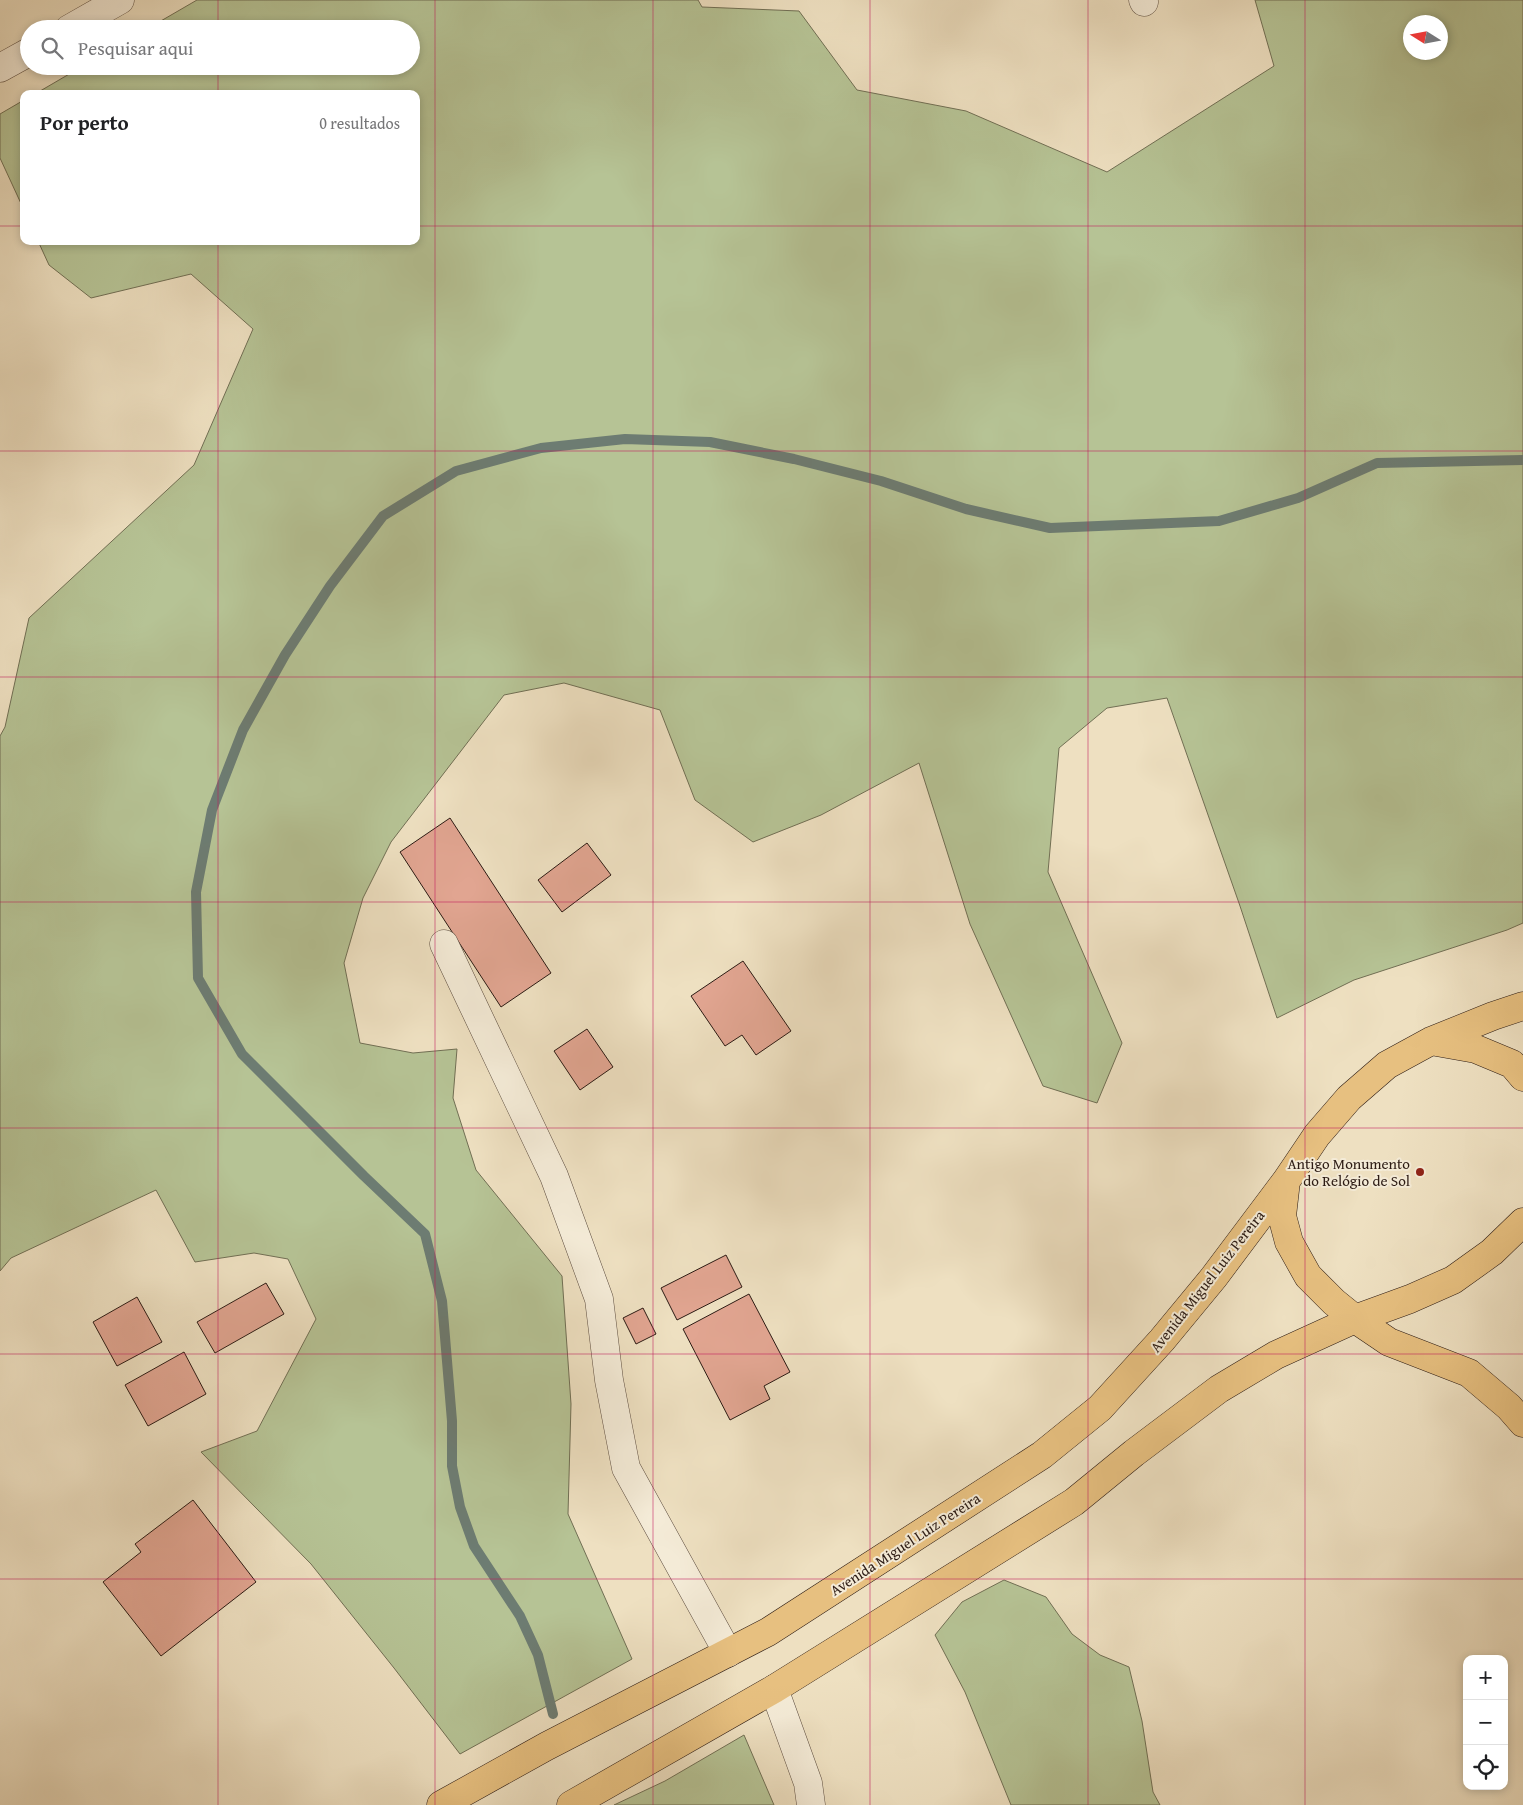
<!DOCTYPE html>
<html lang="pt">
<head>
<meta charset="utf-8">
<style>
	:root { --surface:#fff; --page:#f6f6f6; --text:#202124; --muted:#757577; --line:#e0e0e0 }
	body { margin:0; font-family:"Gentium Book Plus",serif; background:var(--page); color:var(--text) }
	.controls { position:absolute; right:15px; bottom:15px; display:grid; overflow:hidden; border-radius:10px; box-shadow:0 2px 8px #0003 }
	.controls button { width:45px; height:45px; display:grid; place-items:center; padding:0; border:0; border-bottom:1px solid var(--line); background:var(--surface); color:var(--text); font:25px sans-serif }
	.compass { position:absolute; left:1403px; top:15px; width:45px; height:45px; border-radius:50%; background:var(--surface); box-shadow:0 2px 8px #0003; rotate:281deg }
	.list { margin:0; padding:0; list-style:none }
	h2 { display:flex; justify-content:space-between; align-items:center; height:65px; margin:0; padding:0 20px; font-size:21px }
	h2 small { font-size:16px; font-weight:400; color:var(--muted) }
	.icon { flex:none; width:28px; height:28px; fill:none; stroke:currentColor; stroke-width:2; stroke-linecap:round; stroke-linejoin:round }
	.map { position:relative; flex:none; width:1523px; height:1805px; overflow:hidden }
	.search { position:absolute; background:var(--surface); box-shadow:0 2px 8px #0003; left:20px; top:20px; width:400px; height:55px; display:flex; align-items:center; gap:12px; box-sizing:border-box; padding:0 18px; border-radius:28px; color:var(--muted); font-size:19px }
	.panel { position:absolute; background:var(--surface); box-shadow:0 2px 8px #0003; left:20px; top:90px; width:400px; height:155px; border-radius:10px }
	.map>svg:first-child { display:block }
	.green { fill:#b6c395; stroke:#716f54; fill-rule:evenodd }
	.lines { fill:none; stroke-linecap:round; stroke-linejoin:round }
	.stream { stroke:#6d7c72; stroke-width:10 }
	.building { fill:#e1a591; stroke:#2c1b14 }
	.minor-casing { stroke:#5c4c3f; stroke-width:29 }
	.trunk-casing { stroke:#2c1b14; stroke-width:29 }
	.minor { stroke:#f4ebd7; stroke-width:28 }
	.trunk { stroke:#e7c080; stroke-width:28 }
	.grid { fill:none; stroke:#c2185b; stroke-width:1; stroke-opacity:0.55 }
	.poi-dot { fill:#8f2418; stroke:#f4ebd7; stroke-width:2 }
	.labels { text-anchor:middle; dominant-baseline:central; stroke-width:4; stroke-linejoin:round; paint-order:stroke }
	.poi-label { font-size:15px; fill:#2c1b14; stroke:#f4ebd7; text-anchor:end }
	.street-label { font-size:15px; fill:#2c1b14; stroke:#f4ebd7 }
</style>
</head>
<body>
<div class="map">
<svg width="1523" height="1805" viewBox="0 0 1523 1805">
	<rect width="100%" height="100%" fill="#eee0c1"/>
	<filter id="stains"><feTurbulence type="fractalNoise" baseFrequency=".004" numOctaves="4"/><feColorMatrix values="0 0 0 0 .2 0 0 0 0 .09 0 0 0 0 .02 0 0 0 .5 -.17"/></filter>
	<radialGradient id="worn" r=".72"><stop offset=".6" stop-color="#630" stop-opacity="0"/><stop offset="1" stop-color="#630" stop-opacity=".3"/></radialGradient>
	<path class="green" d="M 197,0 L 698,0 L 702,7 L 799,11 L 857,90 L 966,111 L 1107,172 L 1274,66 L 1255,0 L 1523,0 L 1523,923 L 1507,930 L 1354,980 L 1277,1018 L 1240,906 L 1167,698 L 1107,708 L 1059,748 L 1048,872 L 1122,1043 L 1097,1103 L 1043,1086 L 970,924 L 919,763 L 821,815 L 753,842 L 695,800 L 660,710 L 564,683 L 504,695 L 391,842 L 363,898 L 344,963 L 360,1043 L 413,1053 L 457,1049 L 453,1098 L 476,1170 L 562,1276 L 571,1404 L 568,1514 L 632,1659 L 460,1754 L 394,1668 L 311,1564 L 201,1452 L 257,1431 L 316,1319 L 288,1259 L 254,1253 L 195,1262 L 156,1190 L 11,1258 L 0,1271 L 0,736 L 5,727 L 29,618 L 194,465 L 253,329 L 191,274 L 91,298 L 49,265 L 38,241 L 416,241 L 416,94 L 35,94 L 83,66 L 411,66 L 411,29 L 147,29 ZM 1440,22 L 1440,52 L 1410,52 L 1410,22 Z
		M 24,100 L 24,210 L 0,158 L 0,114 Z
		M 1004,1580 L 1046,1597 L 1072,1634 L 1100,1655 L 1129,1667 L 1142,1721 L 1153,1792 L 1160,1805 L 1011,1805 L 965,1692 L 935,1635 L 962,1602 Z
		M 744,1735 L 774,1805 L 614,1805 L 665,1781 Z"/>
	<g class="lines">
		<path class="stream" d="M 553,1714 L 538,1655 L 520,1616 L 474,1546 L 460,1507 L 452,1466 L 452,1421 L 442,1301 L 425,1234 L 364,1176 L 242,1054 L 198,978 L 196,892 L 212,810 L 243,730 L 285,655 L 330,586 L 383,516 L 456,471 L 541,448 L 625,439 L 710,442 L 794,459 L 881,481 L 966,509 L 1050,528 L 1219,521 L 1298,498 L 1377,463 L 1523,460"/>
	</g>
	<path class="building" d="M 450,818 L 551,973 L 501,1007 L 400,852 Z
		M 587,843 L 611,875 L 562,912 L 538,880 Z
		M 743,961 L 791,1031 L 756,1055 L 742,1035 L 725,1046 L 691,996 Z
		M 587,1029 L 613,1067 L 580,1090 L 554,1051 Z
		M 726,1255 L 742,1287 L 677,1320 L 661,1288 Z
		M 266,1283 L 284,1314 L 215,1353 L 197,1322 Z
		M 749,1294 L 790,1372 L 764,1386 L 770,1399 L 730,1420 L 683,1329 Z
		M 137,1297 L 162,1342 L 117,1366 L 93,1322 Z
		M 643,1308 L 656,1334 L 636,1344 L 623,1318 Z
		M 184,1352 L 206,1394 L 148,1426 L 125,1385 Z
		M 193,1500 L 256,1582 L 161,1656 L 103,1582 L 141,1552 L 135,1544 Z"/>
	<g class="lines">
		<defs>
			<path id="minor" d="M 1143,0 L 1144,2
				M 69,29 L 120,0
				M 0,68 L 29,52
				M 444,944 L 554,1176 L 599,1299 L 609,1380 L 626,1468 L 728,1653
				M 774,1689 L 808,1783 L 811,1805"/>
			<path id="trunk" d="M 1431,1041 L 1476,1049 L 1512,1064 L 1523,1077
				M 1286,1181 L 1282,1216 L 1289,1242 L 1308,1276 L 1334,1302 L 1355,1319 L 1389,1342 L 1469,1373 L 1509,1407 L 1523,1423
				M 441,1805 L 547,1746 L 768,1632 L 1042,1455 L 1100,1408 L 1162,1340 L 1214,1277 L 1286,1181 L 1317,1135 L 1349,1098 L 1387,1065 L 1431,1041 L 1493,1016 L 1523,1006
				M 571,1805 L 774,1689 L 1074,1502 L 1134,1453 L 1219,1389 L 1276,1355 L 1355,1319 L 1410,1299 L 1453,1280 L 1492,1252 L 1523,1222"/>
		</defs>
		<use href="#minor" class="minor-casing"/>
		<use href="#trunk" class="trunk-casing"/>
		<use href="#minor" class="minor"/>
		<use href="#trunk" class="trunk"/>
	</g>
	<path class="grid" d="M 218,0 L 218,29M 435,0 L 435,1805M 653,0 L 653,1805M 870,0 L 870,1805M 1088,0 L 1088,1805M 1305,0 L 1305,1805M 218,66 L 218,94M 0,226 L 24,226M 416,226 L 1523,226M 218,241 L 218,1805M 0,451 L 1523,451M 0,677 L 1523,677M 0,902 L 1523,902M 0,1128 L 1523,1128M 0,1354 L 1523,1354M 0,1579 L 1523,1579"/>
	<circle class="poi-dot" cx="1420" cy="1172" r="5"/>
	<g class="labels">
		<g class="poi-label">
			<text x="1410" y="1163">Antigo Monumento<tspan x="1410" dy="17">do Relógio de Sol</tspan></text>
		</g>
		<g class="street-label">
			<text transform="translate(1207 1281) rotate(-52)">Avenida Miguel Luiz Pereira</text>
			<text transform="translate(905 1544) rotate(-33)">Avenida Miguel Luiz Pereira</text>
		</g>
	</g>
	<rect width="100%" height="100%" filter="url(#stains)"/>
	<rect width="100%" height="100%" fill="url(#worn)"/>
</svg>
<div class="controls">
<button>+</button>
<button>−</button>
<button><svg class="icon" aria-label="locate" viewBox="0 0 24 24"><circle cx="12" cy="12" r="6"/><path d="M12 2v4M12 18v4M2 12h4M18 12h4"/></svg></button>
</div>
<svg class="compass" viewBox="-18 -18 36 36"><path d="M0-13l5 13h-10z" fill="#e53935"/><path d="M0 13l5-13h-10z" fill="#757577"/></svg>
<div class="search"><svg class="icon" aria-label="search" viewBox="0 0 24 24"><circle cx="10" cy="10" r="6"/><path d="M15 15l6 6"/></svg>Pesquisar aqui</div>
<section class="panel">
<h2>Por perto<small>0 resultados</small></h2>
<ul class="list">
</ul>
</section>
</div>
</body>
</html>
